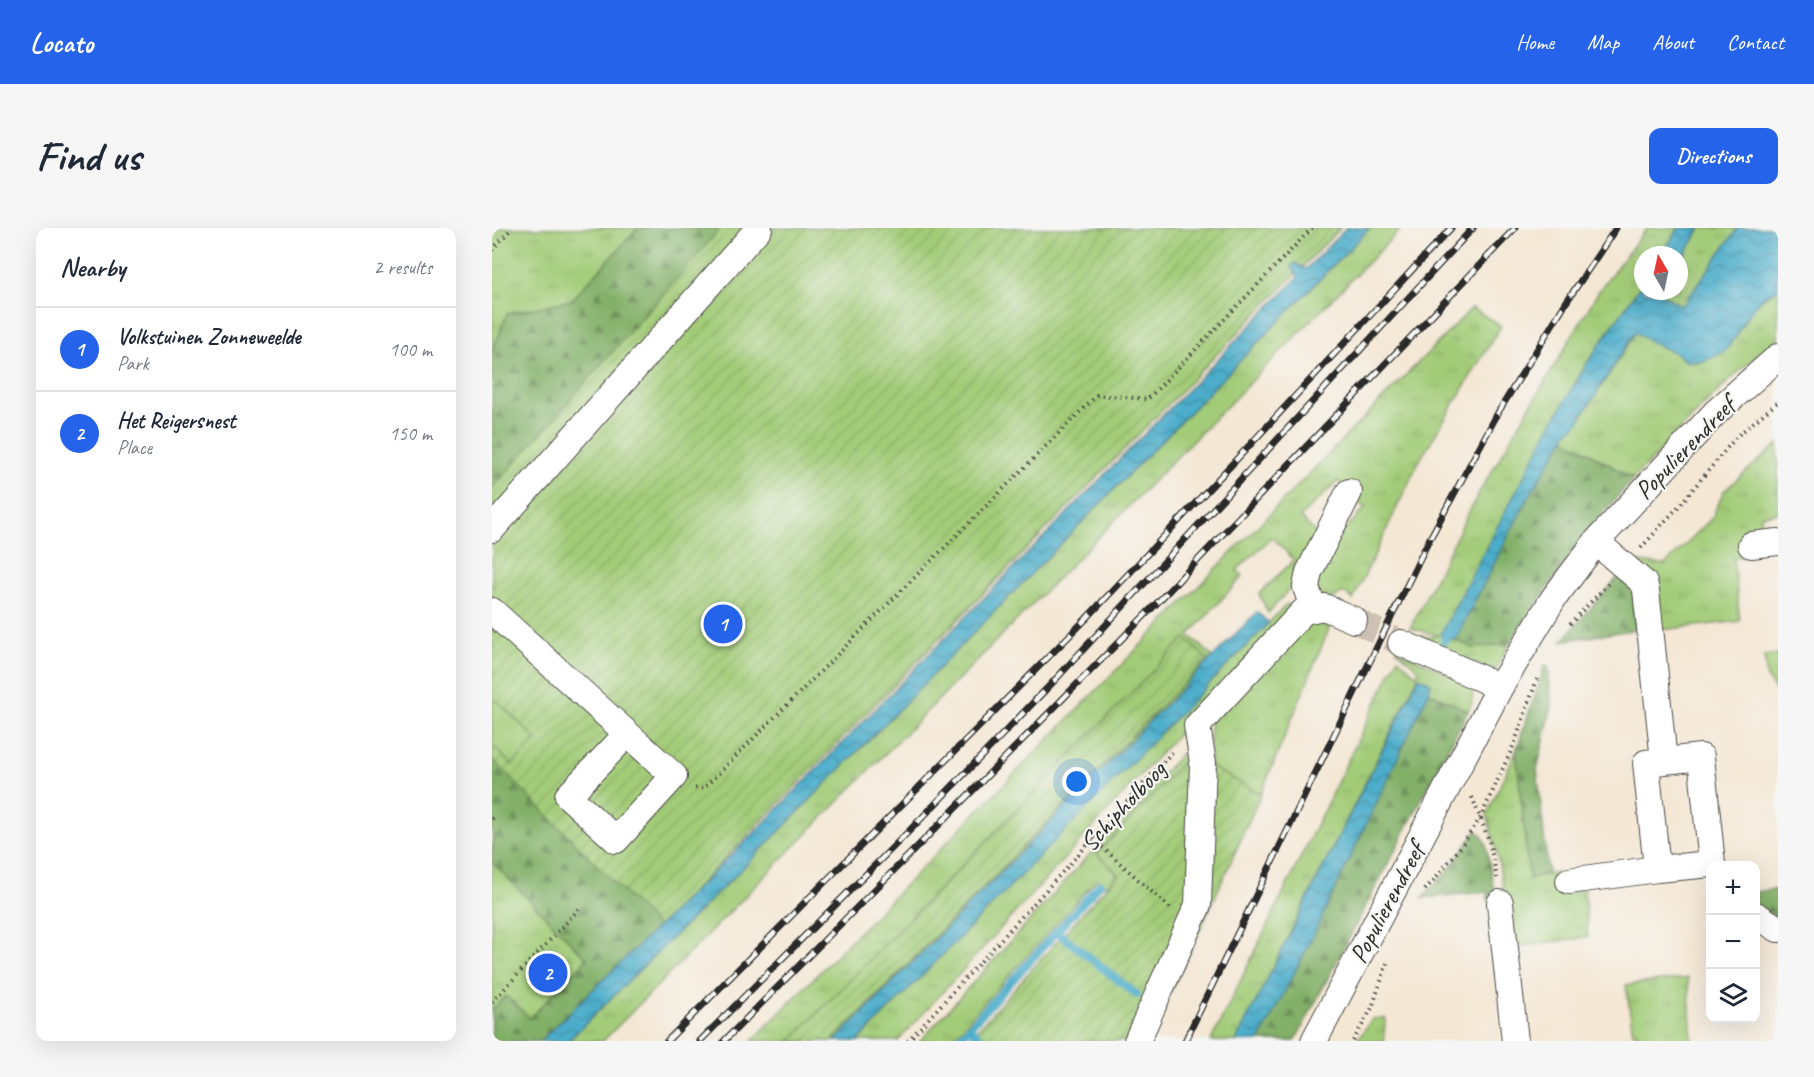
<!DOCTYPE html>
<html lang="en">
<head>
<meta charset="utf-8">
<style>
	:root { --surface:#fff; --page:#f6f6f7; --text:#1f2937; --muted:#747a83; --line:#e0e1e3; --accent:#2563eb }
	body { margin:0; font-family:Caveat,sans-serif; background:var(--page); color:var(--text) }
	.controls { position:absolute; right:18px; bottom:18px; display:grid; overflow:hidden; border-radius:12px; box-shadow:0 6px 24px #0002 }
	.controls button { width:54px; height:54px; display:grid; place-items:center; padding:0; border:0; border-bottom:2px solid var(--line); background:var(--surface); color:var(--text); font:30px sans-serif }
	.compass { position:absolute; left:1142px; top:18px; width:54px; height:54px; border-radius:50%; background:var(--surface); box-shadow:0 6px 24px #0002; rotate:351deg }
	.you { position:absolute; left:585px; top:554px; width:21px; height:21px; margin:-15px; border:4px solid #fff; border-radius:50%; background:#1a73e8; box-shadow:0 0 0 9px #1a73e833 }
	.badge { display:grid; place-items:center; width:39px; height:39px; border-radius:50%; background:var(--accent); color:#fff; font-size:20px; font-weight:700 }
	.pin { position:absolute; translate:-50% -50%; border:3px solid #fff; box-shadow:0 2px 6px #0006 }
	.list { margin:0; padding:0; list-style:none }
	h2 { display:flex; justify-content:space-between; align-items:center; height:78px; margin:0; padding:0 24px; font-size:26px }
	h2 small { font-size:20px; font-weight:400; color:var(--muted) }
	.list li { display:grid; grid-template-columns:39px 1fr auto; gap:18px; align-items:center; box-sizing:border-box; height:84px; padding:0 24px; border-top:2px solid var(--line) }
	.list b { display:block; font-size:22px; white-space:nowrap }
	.list p { margin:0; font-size:20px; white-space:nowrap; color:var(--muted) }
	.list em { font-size:20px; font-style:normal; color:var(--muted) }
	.icon { flex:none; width:33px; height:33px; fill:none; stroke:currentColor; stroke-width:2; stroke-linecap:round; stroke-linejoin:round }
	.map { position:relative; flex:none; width:1286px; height:813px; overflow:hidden; border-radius:12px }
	header { display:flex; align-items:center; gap:36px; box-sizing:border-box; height:84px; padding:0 30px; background:var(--accent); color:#fff }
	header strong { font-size:28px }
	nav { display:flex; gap:33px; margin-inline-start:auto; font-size:21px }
	.intro { display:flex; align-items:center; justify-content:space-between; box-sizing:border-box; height:144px; padding:0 36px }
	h1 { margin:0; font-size:42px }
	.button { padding:15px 27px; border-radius:12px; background:var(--accent); color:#fff; font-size:21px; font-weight:700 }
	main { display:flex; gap:36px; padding:0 36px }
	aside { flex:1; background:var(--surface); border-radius:12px; box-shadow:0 6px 24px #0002 }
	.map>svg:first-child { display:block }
	.grass { fill:url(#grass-tufts); stroke:#677c52; stroke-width:1.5 }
	.forest { fill:url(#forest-firs); stroke:#566e4a; stroke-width:1.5 }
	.garden { fill:url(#garden-furrows); stroke:#677c52; stroke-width:1.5 }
	.pitch { fill:#a3cc78; stroke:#677c52; stroke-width:1.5 }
	.water { fill:url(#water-waves); stroke:#3c6c7b; stroke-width:1.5 }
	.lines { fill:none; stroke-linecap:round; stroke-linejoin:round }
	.stream { stroke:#4cadcb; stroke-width:8 }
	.minor-tunnel { stroke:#ccc1b2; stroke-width:26; stroke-dasharray:26 13; stroke-linecap:butt }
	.minor-casing { stroke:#494744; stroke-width:28 }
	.path { stroke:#494744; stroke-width:4; stroke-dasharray:1.5 4.5; stroke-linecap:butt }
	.minor { stroke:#fff; stroke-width:26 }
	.rail-casing { stroke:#2b2b2b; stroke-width:7 }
	.rail { stroke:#f6f6f2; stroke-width:4.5; stroke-dasharray:14; stroke-linecap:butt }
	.labels { text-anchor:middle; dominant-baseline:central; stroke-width:4.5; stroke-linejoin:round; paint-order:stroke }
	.street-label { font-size:26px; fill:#2b2b2b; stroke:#f6f6f2 }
</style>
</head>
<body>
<header>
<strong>Locato</strong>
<nav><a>Home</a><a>Map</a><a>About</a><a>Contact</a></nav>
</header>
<div class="intro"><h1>Find us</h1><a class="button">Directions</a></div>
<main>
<aside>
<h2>Nearby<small>2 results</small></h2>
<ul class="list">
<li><span class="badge">1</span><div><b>Volkstuinen Zonneweelde</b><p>Park</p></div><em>100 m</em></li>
<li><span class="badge">2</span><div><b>Het Reigersnest</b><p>Place</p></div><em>150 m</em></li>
</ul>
</aside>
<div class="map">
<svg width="1286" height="813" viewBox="0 0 1286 813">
	<defs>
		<pattern id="grass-tufts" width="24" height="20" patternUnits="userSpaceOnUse" patternTransform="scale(1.5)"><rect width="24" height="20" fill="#a3cc78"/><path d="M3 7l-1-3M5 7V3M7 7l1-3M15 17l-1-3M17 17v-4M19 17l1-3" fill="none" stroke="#8caf68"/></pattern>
		<pattern id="forest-firs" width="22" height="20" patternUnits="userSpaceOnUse" patternTransform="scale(1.5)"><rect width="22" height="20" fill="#82b068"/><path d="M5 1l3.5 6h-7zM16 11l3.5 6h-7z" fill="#6b8f56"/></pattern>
		<pattern id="garden-furrows" width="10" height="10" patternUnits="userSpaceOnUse" patternTransform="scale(1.5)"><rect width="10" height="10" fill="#a3cc78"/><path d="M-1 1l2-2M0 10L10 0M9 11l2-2" fill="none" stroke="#8caf68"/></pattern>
		<pattern id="water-waves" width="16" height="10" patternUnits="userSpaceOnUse" patternTransform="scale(1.5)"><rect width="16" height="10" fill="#4cadcb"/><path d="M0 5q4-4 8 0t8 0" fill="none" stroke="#3f8da5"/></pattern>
	</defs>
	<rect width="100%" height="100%" fill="#f6f6f2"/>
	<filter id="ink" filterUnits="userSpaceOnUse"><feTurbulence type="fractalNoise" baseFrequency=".0167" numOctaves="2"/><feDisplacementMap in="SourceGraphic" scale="12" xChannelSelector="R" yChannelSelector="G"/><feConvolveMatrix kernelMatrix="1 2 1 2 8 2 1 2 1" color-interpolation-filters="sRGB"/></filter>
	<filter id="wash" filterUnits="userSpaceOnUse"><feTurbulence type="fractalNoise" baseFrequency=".008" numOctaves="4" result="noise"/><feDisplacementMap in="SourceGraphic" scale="24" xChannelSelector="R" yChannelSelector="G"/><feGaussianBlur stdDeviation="1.35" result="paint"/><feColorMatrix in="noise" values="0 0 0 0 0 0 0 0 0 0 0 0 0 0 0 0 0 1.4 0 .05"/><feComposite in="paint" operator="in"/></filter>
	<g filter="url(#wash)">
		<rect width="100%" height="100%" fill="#f4e7d4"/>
		<path class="grass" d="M 0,0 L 146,0 L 80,72 L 15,86 L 0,125 Z
			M 878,0 L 910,0 L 111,813 L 76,813 L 274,617 Z
			M 1155,0 L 1187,0 L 1169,27 L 1151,27 L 1151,54 L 1095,135 L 1058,199 L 948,407 C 970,414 994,420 1017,416 L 1006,438 L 1001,443 L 912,407 L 940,409 L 946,407 L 918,400 L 985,268 L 1108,61 Z
			M 1209,0 L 1246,0 L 1190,79 L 1169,65 L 1170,63 L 1187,63 L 1187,36 Z
			M 1286,61 L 1286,111 C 1233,151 1188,203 1141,251 L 1072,210 L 1077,201 L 1083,199 L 1144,104 C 1156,112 1167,118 1181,123 C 1185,125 1188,129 1192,132 C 1210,141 1234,123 1243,109 C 1259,85 1259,76 1286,61 Z
			M 980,80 L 1009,98 L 926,235 L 861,372 L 855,366 L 848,366 L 840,372 L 829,368 L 821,357 L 841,313 L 873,281 L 846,253 L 808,289 L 826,307 C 817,334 796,365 776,385 L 767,366 L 802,332 L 780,309 L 745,342 L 751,348 L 697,407 L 721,429 L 343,813 L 260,813 Z
			M 1286,216 L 1286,285 L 1269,287 L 1271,305 L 1257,328 L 1241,330 L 1248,393 L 1169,402 L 1141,333 L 1173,337 L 1220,290 L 1232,263 Z
			M 795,376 L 800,381 L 406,813 L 366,813 Z
			M 841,391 L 769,566 L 718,539 L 718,495 L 815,392 Z
			M 904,421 L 975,455 C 982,465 982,472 976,483 L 937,464 L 938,455 L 926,449 L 744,813 L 719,813 L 906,430 L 926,448 L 926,441 Z
			M 1286,426 L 1286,465 L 1275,451 L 1272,428 Z
			M 699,515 L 705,520 L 606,626 L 626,646 L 614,658 L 605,651 L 458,813 L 428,813 Z
			M 1024,523 L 1037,650 L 1065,644 L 1069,665 L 1092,661 L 1096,709 L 1022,719 L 1006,631 L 995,586 Z
			M 0,584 L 137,727 L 47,813 L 0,813 Z
			M 1196,750 L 1200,813 L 1161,813 L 1141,805 L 1134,757 Z
			M 893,790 L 892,813 L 865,813 L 880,791 Z"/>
		<path class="forest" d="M 146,0 L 257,0 L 0,293 L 0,125 L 15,86 L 80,72 Z
			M 826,0 L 848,0 L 811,38 L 801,33 L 797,38 L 802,46 L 166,699 L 48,813 L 0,813 L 0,782 L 14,768 L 38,790 L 95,731 L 0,634 L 2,607 L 0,605 L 0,531 L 126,658 L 607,173 L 662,173 Z
			M 1072,210 L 1141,251 L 1094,304 L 1017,416 L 981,420 L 963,412 L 1033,275 Z
			M 1126,349 C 1148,368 1144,374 1147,401 L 1070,413 Z
			M 1053,437 L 1056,438 L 1060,478 L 1045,541 L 1056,645 L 1037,651 L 1024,523 Z
			M 937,464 L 976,483 L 803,813 L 767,813 L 816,718 Z
			M 984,603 L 989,606 L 994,616 L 1004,674 L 997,675 L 995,664 L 930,670 L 960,638 Z
			M 1286,661 L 1286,690 L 1264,678 L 1264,664 Z"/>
		<path class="garden" d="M 229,0 L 848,0 L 166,699 L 0,531 L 0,261 Z
			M 693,410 L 715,431 L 340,813 L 298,813 Z
			M 697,527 L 769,566 L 711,696 L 655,813 L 475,813 L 626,646 L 605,626 Z"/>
		<path class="pitch" d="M 4,472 L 45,512 L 20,537 L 0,517 L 0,476 Z"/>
		<path class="water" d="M 854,0 L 878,0 L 274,617 L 76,813 L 48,813 L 263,604 L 806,49 L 799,38 L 803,35 L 814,41 Z
			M 1187,0 L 1209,0 L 1187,36 L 1187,27 L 1169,27 Z
			M 1246,0 L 1286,0 L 1286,61 L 1270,70 L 1255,88 L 1244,108 L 1233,123 L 1213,133 L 1193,133 L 1184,125 L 1162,116 L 1143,104 L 1083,199 L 1077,202 L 1033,275 L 963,412 L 948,407 L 1058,199 L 1095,135 L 1151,54 L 1151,63 L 1170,63 L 1169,66 L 1190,78 Z
			M 765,384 L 777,395 L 366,813 L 343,813 Z
			M 927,449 L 939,455 L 937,464 L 816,718 L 767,813 L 744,813 Z"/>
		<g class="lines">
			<path class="stream" d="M 952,413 L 959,401
				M 564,703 L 645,767
				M 477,800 L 493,813
				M 465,813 L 608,656"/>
		</g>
	</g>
	<g filter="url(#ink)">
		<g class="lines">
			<path class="minor-tunnel" d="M 862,392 L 909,415"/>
			<defs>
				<path id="minor" d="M 0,301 L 267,0
					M 1104,314 L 1152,355 L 1154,362 L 1172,533
					M 1259,317 L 1286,314
					M 821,380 L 814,359 L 817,344 L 857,264
					M 0,383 L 182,548 L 124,612 L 76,568 L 135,506
					M 909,415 L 1008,459
					M 1209,529 L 1220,636 L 1165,641 L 1154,535 Z
					M 1077,653 L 1165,641
					M 1008,675 L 1023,813
					M 1264,687 L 1286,701
					M 645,813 L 706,677 L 711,535 L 705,498 L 812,383 L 832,379 L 862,392
					M 822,813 L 1008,459 L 1061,371 L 1104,314 L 1223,185 L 1286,129"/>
			</defs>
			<use href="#minor" class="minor-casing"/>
			<path class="path" d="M 0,22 L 20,0
				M 1149,320 L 1187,278 L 1245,208 L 1286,174
				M 1078,396 L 1116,356
				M 203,560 L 211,561 L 605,167 L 656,171 L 820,0
				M 980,569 L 997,612 L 1005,650
				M 0,591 L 3,587
				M 601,611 L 679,681
				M 933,662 L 965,624 L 988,591 L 1023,514 L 1045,451
				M 0,774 L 87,681
				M 416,813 L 683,521
				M 861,813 L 880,780 L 896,732"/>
			<use href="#minor" class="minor"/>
			<defs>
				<path id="rail" d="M 175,813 L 593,392 L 743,233 L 959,0
					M 208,813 L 422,598 L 563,452 L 981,0
					M 232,813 L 434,610 L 664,376 L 1023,0
					M 693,813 L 936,314 L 1007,183 L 1073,76 L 1124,0"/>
			</defs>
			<use href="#rail" class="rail-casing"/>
			<use href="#rail" class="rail"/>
		</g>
	</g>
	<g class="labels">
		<g class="street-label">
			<text transform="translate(1193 220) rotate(-46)">Populierendreef</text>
			<text transform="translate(631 578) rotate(-47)">Schipholboog</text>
			<text transform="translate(895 675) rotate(-62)">Populierendreef</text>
		</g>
	</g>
</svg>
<div class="controls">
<button>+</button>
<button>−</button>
<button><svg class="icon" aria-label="layers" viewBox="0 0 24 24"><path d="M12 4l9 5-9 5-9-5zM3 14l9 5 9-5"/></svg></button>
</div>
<svg class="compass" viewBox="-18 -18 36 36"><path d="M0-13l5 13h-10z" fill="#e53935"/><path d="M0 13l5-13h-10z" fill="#747a83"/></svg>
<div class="you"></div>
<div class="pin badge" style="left:231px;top:396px">1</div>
<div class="pin badge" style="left:56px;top:745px">2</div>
</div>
</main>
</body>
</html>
